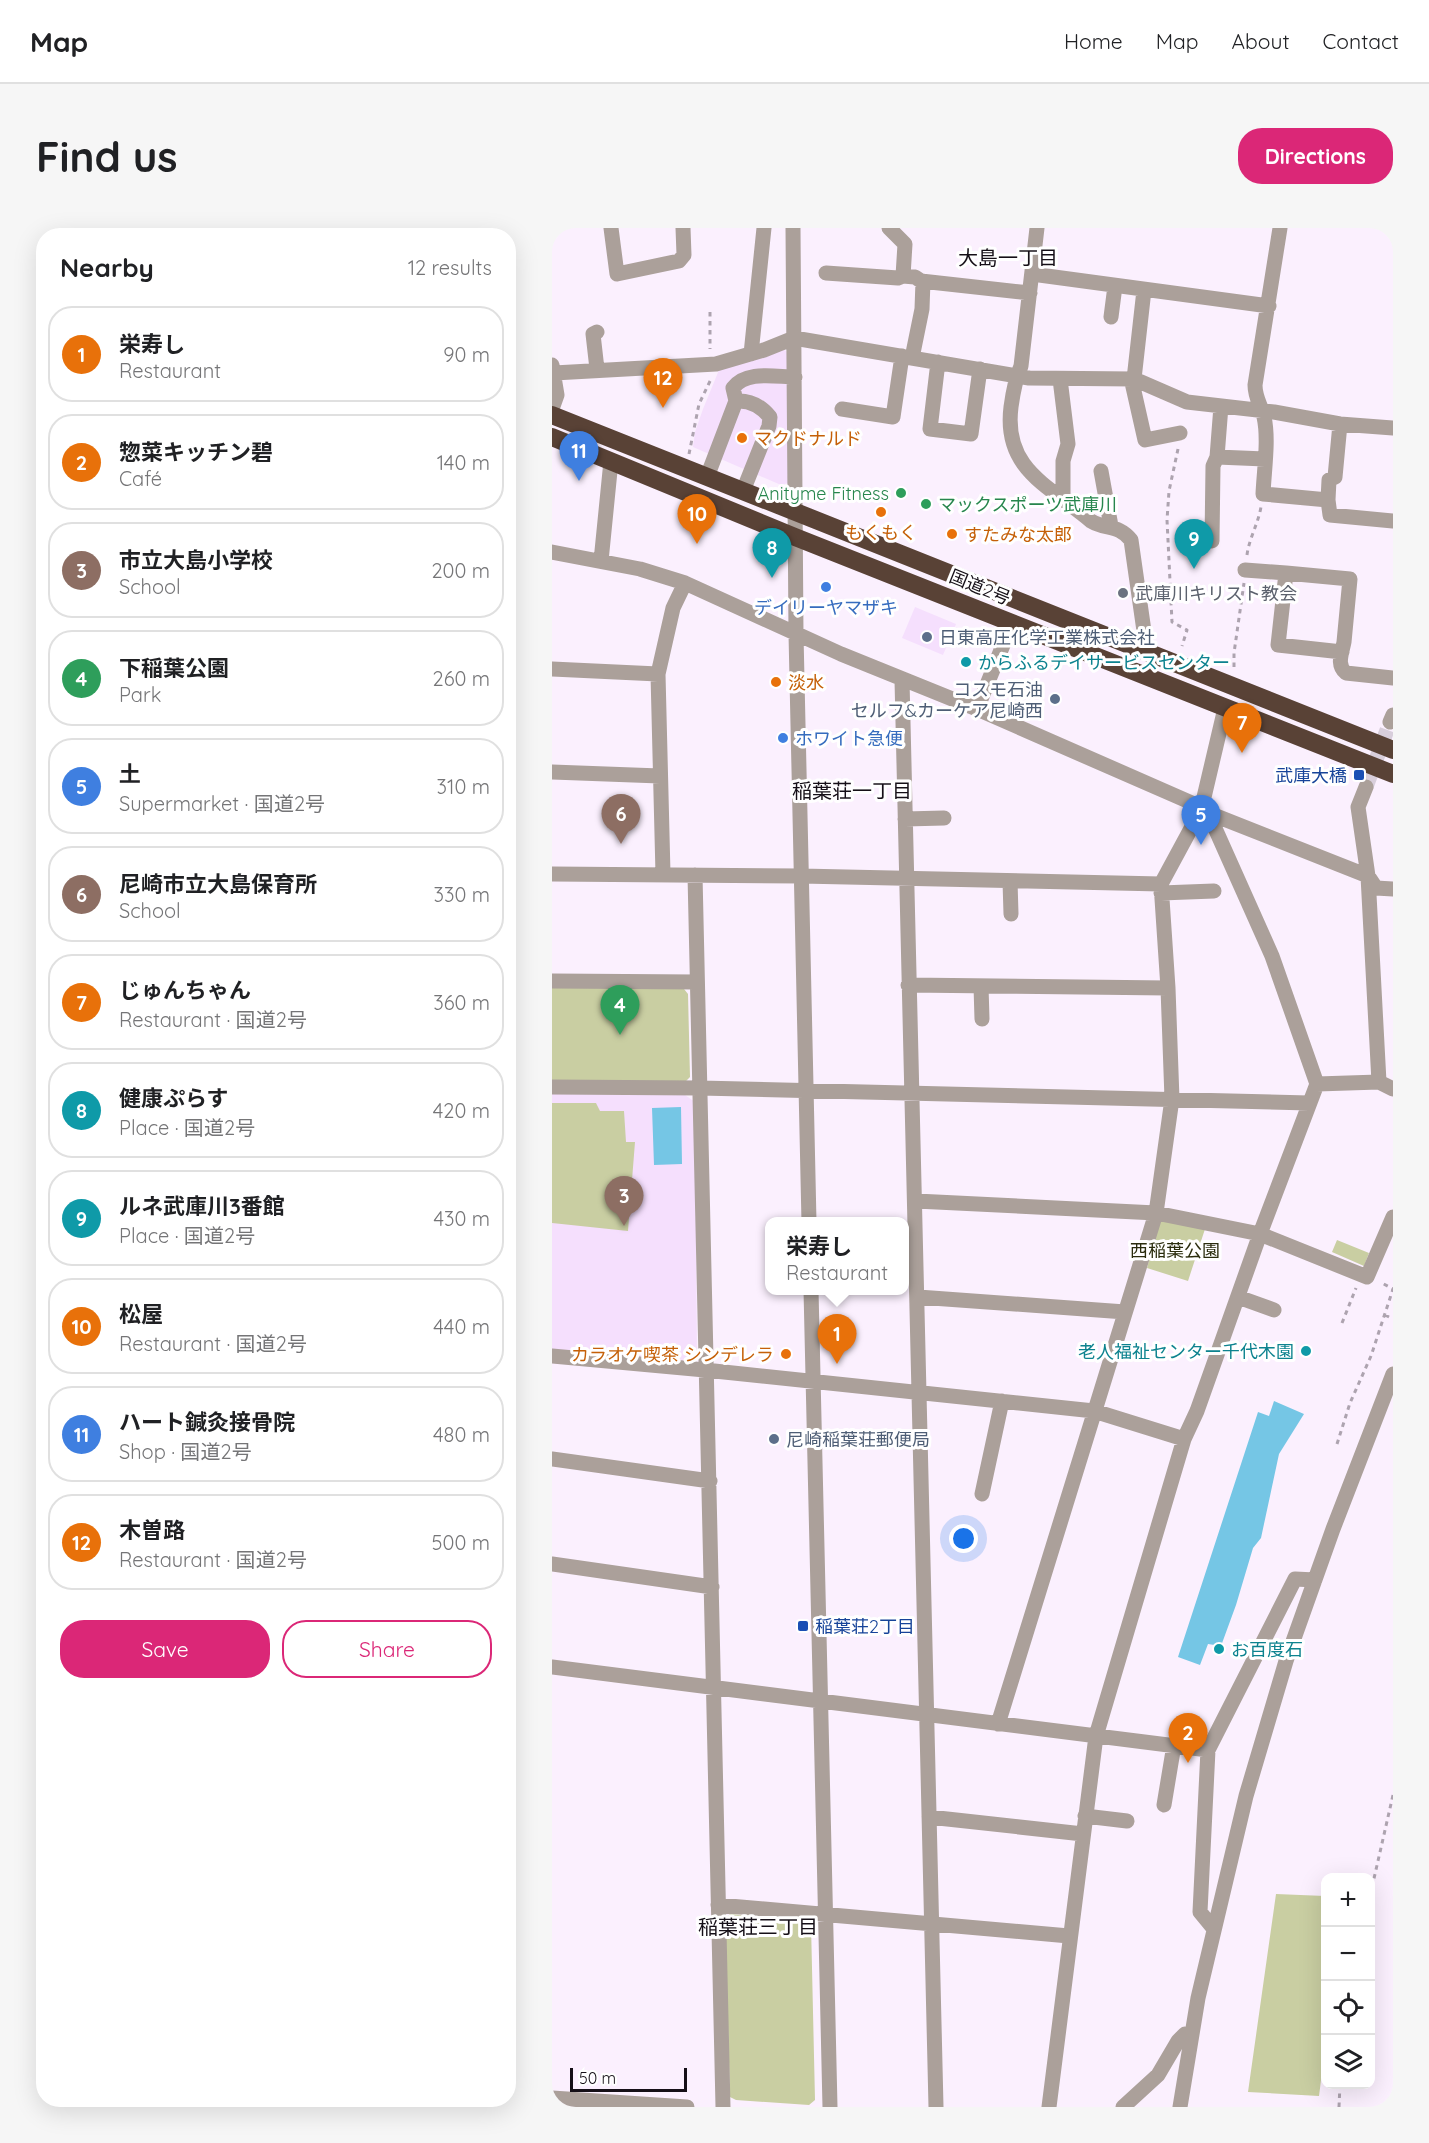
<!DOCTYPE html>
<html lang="en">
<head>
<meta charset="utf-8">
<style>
	:root { --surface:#fff; --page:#f6f6f6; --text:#202124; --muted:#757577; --line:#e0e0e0; --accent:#db2777 }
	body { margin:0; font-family:Quicksand,"Noto Sans JP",sans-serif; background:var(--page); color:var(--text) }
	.controls { position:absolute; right:18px; bottom:18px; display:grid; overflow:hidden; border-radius:12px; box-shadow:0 6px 24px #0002 }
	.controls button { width:54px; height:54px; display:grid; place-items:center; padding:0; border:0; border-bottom:2px solid var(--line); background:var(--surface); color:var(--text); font:30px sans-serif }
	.scale { position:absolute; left:18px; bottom:15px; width:117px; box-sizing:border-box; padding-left:6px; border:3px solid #150f17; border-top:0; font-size:16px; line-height:21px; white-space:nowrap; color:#150f17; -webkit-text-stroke:4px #fff; paint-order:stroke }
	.you { position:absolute; left:412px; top:1311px; width:21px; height:21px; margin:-15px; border:4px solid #fff; border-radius:50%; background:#1a73e8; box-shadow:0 0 0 9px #1a73e833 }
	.badge { display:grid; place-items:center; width:39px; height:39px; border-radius:50%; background:var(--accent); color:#fff; font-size:20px; font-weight:700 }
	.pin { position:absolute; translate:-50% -50px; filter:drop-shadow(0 2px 3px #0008) }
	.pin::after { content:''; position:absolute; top:32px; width:21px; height:18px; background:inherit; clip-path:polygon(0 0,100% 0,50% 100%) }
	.popup { position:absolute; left:213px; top:989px; width:144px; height:78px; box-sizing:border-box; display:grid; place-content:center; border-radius:12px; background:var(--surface); filter:drop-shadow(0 2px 4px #0005); font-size:20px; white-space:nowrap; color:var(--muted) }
	.popup b { font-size:22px; color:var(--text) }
	.popup::after { content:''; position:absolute; left:50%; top:100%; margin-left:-12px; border:12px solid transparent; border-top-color:var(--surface) }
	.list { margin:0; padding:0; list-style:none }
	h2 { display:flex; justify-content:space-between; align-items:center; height:78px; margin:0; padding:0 24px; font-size:26px }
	h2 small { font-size:20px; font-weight:400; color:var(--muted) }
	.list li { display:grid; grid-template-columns:39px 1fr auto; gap:18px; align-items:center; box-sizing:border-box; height:96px; margin:0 12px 12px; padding:0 12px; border:2px solid var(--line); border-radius:24px }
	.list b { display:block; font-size:22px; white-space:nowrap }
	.list p { margin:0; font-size:20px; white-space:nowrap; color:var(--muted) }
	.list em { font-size:20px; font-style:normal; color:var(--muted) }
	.actions { display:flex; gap:12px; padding:18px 24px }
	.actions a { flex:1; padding:14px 0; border:2px solid var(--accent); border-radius:24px; text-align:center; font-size:21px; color:var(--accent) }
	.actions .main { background:var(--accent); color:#fff }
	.icon { flex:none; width:33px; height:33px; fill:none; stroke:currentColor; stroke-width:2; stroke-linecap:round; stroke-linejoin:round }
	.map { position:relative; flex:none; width:841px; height:1879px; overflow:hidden; border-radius:24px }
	header { display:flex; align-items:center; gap:36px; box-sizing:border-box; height:84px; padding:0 30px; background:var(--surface); border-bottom:2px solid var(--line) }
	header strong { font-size:28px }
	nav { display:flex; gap:33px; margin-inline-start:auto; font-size:21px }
	.intro { display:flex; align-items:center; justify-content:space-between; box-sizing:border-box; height:144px; padding:0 36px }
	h1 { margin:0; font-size:42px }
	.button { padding:15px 27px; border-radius:24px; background:var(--accent); color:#fff; font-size:21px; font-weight:700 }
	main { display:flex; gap:36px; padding:0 36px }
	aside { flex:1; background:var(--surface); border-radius:24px; box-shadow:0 6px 24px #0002 }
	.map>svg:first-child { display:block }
	.built { fill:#f5dffd }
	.green { fill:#c9cea2 }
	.water { fill:#75c6e5 }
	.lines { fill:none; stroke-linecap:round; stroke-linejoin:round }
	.minor-tunnel { stroke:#d8cedb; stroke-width:15; stroke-dasharray:15 8; stroke-linecap:butt }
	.path { stroke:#ada3af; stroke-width:3; stroke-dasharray:4.5 4.5; stroke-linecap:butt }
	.minor { stroke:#aba09a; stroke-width:15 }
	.highway { stroke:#594236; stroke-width:18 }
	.food-dot { fill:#e8710a; stroke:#fff; stroke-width:2 }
	.leisure-dot { fill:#2e9e5b; stroke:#fff; stroke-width:2 }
	.shop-dot { fill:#3f7fe0; stroke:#fff; stroke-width:2 }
	.worship-dot { fill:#6b7280; stroke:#fff; stroke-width:2 }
	.service-dot { fill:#5c6f8a; stroke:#fff; stroke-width:2 }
	.culture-dot { fill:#0f9aa8; stroke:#fff; stroke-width:2 }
	.transit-dot { fill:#1a4fb4; stroke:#fff; stroke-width:2 }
	.labels { text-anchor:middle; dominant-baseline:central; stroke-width:6; stroke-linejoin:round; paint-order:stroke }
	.food-label { font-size:18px; fill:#c56008; stroke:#fff; text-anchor:start }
	.leisure-label { font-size:18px; fill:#27864d; stroke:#fff; text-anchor:end }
	.street-label { font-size:18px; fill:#150f17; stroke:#fff }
	.worship-label { font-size:18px; fill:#5b616d; stroke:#fff; text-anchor:start }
	.shop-label { font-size:18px; fill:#366cbe; stroke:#fff }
	.service-label { font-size:18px; fill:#4e5e75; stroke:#fff; text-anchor:start }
	.culture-label { font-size:18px; fill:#0d838f; stroke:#fff; text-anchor:start }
	.transit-label { font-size:18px; fill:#164399; stroke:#fff; text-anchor:end }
	.park-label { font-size:18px; fill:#2a2c0d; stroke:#fff }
	.neighbourhood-label { font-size:20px; fill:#150f17; stroke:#fff }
</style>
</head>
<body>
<header>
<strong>Map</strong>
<nav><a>Home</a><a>Map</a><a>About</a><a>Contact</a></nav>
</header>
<div class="intro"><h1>Find us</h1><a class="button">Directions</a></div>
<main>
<aside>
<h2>Nearby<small>12 results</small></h2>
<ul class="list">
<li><span class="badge" style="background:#e8710a">1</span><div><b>栄寿し</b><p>Restaurant</p></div><em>90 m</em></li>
<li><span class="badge" style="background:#e8710a">2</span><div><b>惣菜キッチン碧</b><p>Café</p></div><em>140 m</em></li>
<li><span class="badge" style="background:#8d6e63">3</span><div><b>市立大島小学校</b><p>School</p></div><em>200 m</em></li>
<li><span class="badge" style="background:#2e9e5b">4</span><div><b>下稲葉公園</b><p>Park</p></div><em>260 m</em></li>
<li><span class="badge" style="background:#3f7fe0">5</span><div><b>土</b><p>Supermarket · 国道2号</p></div><em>310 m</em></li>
<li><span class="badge" style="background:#8d6e63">6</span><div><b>尼崎市立大島保育所</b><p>School</p></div><em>330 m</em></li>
<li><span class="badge" style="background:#e8710a">7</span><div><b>じゅんちゃん</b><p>Restaurant · 国道2号</p></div><em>360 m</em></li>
<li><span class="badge" style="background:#0f9aa8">8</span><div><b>健康ぷらす</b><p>Place · 国道2号</p></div><em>420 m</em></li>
<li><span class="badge" style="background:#0f9aa8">9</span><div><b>ルネ武庫川3番館</b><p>Place · 国道2号</p></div><em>430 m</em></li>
<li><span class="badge" style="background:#e8710a">10</span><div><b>松屋</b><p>Restaurant · 国道2号</p></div><em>440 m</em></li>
<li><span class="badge" style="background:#3f7fe0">11</span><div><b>ハート鍼灸接骨院</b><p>Shop · 国道2号</p></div><em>480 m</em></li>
<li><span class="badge" style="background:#e8710a">12</span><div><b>木曽路</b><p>Restaurant · 国道2号</p></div><em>500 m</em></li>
</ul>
<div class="actions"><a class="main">Save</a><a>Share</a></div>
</aside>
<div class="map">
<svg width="841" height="1879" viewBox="0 0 841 1879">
	<rect width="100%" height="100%" fill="#fbf0fe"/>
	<path class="built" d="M 229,120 L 237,125 L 236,255 L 229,257 L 141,219 L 143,204 L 151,181 L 167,142 Z
		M 363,379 L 404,396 L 391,427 L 350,410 Z
		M 0,865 L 133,867 L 143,874 L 145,1130 L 136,1135 L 0,1121 Z"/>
	<path class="green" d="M 0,758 L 132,761 L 136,766 L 138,849 L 132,855 L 0,854 Z
		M 0,875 L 44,875 L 48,883 L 72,883 L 74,914 L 83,914 L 76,1003 L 0,995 Z
		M 611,992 L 653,1001 L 636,1053 L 595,1040 L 607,994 Z
		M 785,1012 L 817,1025 L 812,1038 L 780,1024 Z
		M 724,1666 L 773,1668 L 774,1814 L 767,1868 L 696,1864 Z
		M 178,1686 L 255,1692 L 259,1696 L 263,1872 L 257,1877 L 184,1872 L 178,1869 L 173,1691 Z"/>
	<path class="water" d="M 129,879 L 130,936 L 102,937 L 100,880 Z
		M 722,1173 L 752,1186 L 727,1226 L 709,1310 L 701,1320 L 684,1377 L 669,1418 L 656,1416 L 648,1437 L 626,1429 L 706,1184 L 717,1188 Z"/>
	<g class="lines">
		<path class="minor-tunnel" d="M 814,559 L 838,494"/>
		<path class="path" d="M 158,84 L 158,121
			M 626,221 L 617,263 L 615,292 L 620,394 L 635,402 L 630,418
			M 137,226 L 147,176 L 160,149
			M 695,327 C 697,311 706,296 709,279
			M 682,439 L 682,425 L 692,355
			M 833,1087 L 841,1091
			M 790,1095 L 804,1060
			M 785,1216 L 798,1175 L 819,1128 L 841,1061 L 828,1054
			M 818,1668 L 841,1567
			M 787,1879 L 788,1856"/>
		<path class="minor" d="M 59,0 L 65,46 L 127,33 L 132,27 L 131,0
			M 241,0 L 244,406 L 257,994
			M 337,0 L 353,16 L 351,48 L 363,49 L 369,53 L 478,65
			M 485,0 L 469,138 C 463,152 461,164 459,179 C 451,242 498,258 539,293 C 554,302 566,296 579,312 L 592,403 L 585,420
			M 728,0 L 703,157 C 703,170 709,177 712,189 C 717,211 712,243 711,266 L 776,272
			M 274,45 L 346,50 L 351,48
			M 480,46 L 717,78
			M 559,89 L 563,58
			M 199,126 L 212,0
			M 360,130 L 370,81 L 371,53
			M 386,134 L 378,201 L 419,206 L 428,141
			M 45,141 L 41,106 L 45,104
			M 2,145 L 164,136 L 212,122 L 242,110 L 477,150 L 582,151 L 635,174 L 722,184 L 788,196 L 841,200
			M 579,150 L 593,212 L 628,205
			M 508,151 L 516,216 L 511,233 L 511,271
			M 582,151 L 592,62
			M 184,173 L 181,160 C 194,142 224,149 243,149
			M 669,178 L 665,229 L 713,231
			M 0,181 L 5,167 L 0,137
			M 290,181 L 341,189 L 350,128
			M 788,196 L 783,249 L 777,252 L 776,272 L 778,287 L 841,293
			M 549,243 L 559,298
			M 155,249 L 184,173 C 198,172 209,178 218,189 L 217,198 L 191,263
			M 660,313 L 661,238 L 665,229
			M 0,324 L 88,341 L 133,355 L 289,426 L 425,481 L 640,575 L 649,582 L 662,598 L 720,728 L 765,856 L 708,1006 L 645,1183 L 632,1211 L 544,1508 L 497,1879
			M 49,333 L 59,233
			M 693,342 L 734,345
			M 790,424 L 726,417 L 734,345 L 798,351 L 792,414 C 790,425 784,437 794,445 L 841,450
			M 0,441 L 106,446
			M 350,452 L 384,1879
			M 425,481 L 460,395
			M 838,494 L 841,487
			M 0,544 L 108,548
			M 814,559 L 806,579 L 816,648 L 827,854
			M 649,582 L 816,648 L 824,660 L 841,661
			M 353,591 L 392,590
			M 0,646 L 249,648 L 609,656
			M 111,646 L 106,446 L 121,380 L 133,355
			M 143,647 L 171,1879
			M 458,653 L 459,686
			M 609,665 L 662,663
			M 0,753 L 145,754
			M 356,757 L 616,760
			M 429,758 L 430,791
			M 765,856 L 827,854 L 841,861
			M 0,859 L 148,860 L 757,875
			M 364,973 L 604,985 L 708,1006 L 815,1049 L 841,989
			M 259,1062 L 278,1879
			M 366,1069 L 573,1084
			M 686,1069 L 722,1082
			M 0,1128 L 153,1142 L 542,1183 L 632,1211
			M 0,1231 L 158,1253
			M 430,1266 L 450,1173
			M 0,1336 L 160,1359
			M 0,1439 L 656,1522
			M 446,1496 L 604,985 L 620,871 L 616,760 L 609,656 L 649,582 L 673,480
			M 612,1577 L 622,1517
			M 533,1588 L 575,1593
			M 377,1589 L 531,1606
			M 166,1677 L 517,1708
			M 662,1701 L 648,1684 L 656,1522 L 743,1351 L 763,1352
			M 0,1870 L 135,1879
			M 571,1879 L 606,1847 L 626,1813 L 633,1806 L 639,1808
			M 628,1879 L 646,1770 L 694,1568 L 734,1433 L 781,1301 L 841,1146"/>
		<path class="highway" d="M 0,187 L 841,522
			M 0,209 L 243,309 L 841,546"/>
	</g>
	<g class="food-dot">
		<circle cx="190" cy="210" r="6"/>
		<circle cx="329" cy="284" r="6"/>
		<circle cx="400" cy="306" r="6"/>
		<circle cx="224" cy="454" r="6"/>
		<circle cx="234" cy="1126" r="6"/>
	</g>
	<g class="leisure-dot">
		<circle cx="349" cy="265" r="6"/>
		<circle cx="374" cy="276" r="6"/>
	</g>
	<g class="shop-dot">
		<circle cx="274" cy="359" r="6"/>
		<circle cx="231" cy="510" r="6"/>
	</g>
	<circle class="worship-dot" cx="571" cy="365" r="6"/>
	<g class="service-dot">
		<circle cx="375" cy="409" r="6"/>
		<circle cx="503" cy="471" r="6"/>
		<circle cx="222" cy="1211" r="6"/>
	</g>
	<g class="culture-dot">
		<circle cx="414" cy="434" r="6"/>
		<circle cx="754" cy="1123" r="6"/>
		<circle cx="667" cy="1421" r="6"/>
	</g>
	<g class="transit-dot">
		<rect x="801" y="541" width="12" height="12" rx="3"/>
		<rect x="245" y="1392" width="12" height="12" rx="3"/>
	</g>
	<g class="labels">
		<g class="food-label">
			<text x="202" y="210">マクドナルド</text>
			<text x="329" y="304" text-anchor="middle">もくもく</text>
			<text x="412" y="306">すたみな太郎</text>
			<text x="236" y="454">淡水</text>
			<text x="222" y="1126" text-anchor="end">カラオケ喫茶 シンデレラ</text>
		</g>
		<g class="leisure-label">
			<text x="337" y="265">Anityme Fitness</text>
			<text x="386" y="276" text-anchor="start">マックスポーツ武庫川</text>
		</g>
		<g class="street-label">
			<text transform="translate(428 359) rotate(22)">国道2号</text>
		</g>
		<g class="worship-label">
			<text x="583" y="365">武庫川キリスト教会</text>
		</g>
		<g class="shop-label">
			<text x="274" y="379">デイリーヤマザキ</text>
			<text x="243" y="510" text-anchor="start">ホワイト急便</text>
		</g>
		<g class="service-label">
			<text x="387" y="409">日東高圧化学工業株式会社</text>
			<text x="491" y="461" text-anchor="end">コスモ石油<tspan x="491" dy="21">セルフ&amp;カーケア尼崎西</tspan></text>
			<text x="234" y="1211">尼崎稲葉荘郵便局</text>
		</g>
		<g class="culture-label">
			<text x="426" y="434">からふるデイサービスセンター</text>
			<text x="742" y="1123" text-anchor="end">老人福祉センター千代木園</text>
			<text x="679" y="1421">お百度石</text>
		</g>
		<g class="transit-label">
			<text x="795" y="547">武庫大橋</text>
			<text x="263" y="1398" text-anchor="start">稲葉荘2丁目</text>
		</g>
		<g class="park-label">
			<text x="623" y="1022">西稲葉公園</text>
		</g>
		<g class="neighbourhood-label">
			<text x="456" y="29">大島一丁目</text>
			<text x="300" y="562">稲葉荘一丁目</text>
			<text x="206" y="1698">稲葉荘三丁目</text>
		</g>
	</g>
</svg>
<div class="controls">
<button>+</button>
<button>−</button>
<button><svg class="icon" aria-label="locate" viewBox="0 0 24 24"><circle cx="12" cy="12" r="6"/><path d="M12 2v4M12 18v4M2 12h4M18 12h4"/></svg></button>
<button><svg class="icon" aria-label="layers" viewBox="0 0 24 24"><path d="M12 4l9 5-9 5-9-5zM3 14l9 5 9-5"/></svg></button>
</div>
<div class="scale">50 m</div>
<div class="you"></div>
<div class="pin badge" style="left:285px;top:1136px;background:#e8710a">1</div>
<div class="popup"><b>栄寿し</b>Restaurant</div>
<div class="pin badge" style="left:636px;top:1535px;background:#e8710a">2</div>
<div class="pin badge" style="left:72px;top:998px;background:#8d6e63">3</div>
<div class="pin badge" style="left:68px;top:807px;background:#2e9e5b">4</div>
<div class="pin badge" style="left:649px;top:617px;background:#3f7fe0">5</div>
<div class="pin badge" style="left:69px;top:616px;background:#8d6e63">6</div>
<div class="pin badge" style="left:690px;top:525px;background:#e8710a">7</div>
<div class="pin badge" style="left:220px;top:350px;background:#0f9aa8">8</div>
<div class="pin badge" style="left:642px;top:341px;background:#0f9aa8">9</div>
<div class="pin badge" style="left:145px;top:316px;background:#e8710a">10</div>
<div class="pin badge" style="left:27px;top:253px;background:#3f7fe0">11</div>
<div class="pin badge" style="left:111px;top:180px;background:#e8710a">12</div>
</div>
</main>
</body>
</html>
